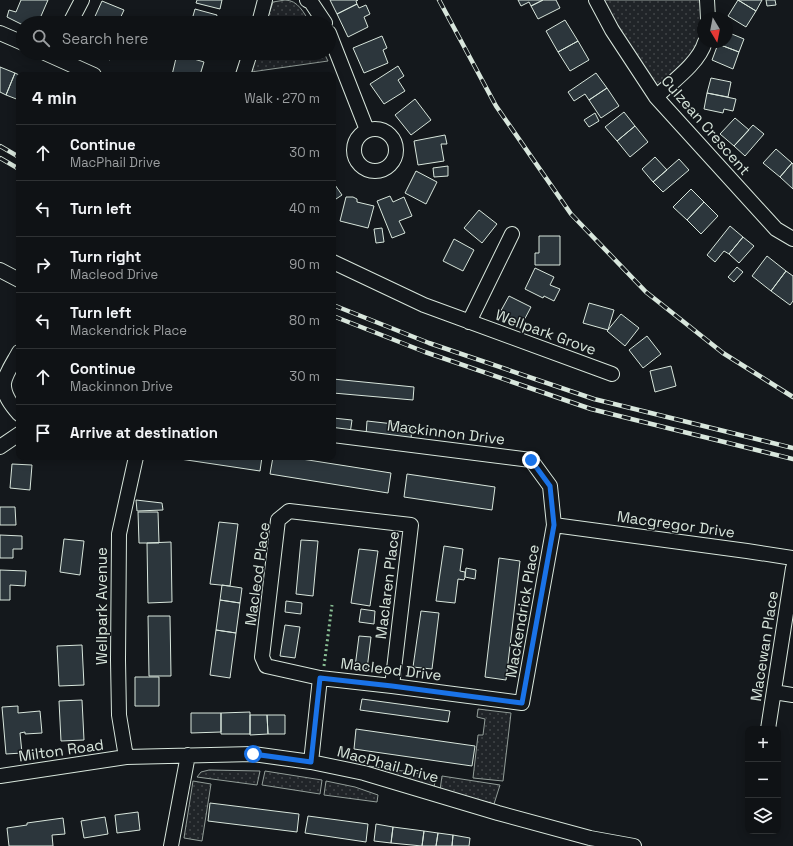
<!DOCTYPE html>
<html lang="en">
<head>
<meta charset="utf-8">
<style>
	:root { --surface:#0f1215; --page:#1d2022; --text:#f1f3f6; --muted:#9b9ea0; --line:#2f3234 }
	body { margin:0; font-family:"Space Grotesk",sans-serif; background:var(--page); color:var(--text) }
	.controls { position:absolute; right:12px; bottom:12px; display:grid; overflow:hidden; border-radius:8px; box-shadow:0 2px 10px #0003 }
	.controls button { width:36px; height:36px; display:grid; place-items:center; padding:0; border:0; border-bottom:1px solid var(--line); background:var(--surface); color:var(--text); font:20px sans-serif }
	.compass { position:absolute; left:697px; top:12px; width:36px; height:36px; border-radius:50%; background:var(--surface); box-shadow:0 2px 10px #0003; rotate:170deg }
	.stop { position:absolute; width:12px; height:12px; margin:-9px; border:3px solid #1a73e8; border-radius:50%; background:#fff }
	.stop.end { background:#1a73e8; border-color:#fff; box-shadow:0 1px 4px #0008 }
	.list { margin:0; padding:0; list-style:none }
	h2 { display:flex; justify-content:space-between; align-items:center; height:52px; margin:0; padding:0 16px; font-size:17px }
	h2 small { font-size:13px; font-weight:400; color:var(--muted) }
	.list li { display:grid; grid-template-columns:26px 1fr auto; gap:12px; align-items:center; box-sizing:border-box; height:56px; padding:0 16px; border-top:1px solid var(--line) }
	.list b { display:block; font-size:15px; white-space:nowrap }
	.list p { margin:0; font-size:13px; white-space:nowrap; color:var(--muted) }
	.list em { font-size:13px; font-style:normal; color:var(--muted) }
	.icon { flex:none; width:22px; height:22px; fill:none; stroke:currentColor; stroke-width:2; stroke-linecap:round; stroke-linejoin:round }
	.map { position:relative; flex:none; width:793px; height:846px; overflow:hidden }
	.search { position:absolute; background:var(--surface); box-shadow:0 2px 10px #0003; left:16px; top:16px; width:320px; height:44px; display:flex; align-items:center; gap:10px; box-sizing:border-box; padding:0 14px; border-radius:22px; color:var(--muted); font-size:15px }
	.panel { position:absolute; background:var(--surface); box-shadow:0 2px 10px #0003; left:16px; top:72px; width:320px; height:388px; border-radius:8px }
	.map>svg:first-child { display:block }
	.grass { fill:url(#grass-dots); stroke:#939e99 }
	.building { fill:#2c363c; stroke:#d8e6dc }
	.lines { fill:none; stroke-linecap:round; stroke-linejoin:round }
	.street-casing { stroke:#d8e6dc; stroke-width:16 }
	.street { stroke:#14181c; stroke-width:14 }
	.rail-casing { stroke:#d8e6dc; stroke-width:4.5 }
	.rail { stroke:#14181c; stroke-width:3; stroke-dasharray:9; stroke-linecap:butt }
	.hedge { stroke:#8ac095; stroke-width:3; stroke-dasharray:2 3; stroke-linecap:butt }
	.route { stroke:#1a73e8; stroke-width:5 }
	.labels { text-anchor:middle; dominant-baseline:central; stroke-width:3; stroke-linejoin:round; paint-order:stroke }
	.street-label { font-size:15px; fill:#d8e6dc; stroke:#14181c }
</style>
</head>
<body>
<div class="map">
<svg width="793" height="846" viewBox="0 0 793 846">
	<defs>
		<pattern id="grass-dots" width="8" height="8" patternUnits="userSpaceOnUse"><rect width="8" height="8" fill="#202428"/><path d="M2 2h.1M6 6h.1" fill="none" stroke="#404447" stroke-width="1.8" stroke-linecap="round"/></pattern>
	</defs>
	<rect width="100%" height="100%" fill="#14181c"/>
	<path class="grass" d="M 285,0 C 298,0 304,13 310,23 L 266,23 L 273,2 Z
		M 596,0 L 707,0 L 703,18 L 703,42 L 656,97 Z
		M 257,53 L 324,53 L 328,61 L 251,72 Z
		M 478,709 L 511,713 L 503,781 L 473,778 L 478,735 L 483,735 L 485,719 L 477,717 Z
		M 369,766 L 436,776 L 434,787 L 369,768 Z
		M 209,770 L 260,771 L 257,785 L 197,777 L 201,772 Z
		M 265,771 L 322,780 L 320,794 L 262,785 Z
		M 442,776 L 500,785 L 494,804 L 440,790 Z
		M 193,781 L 211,784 L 202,841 L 184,838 Z
		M 326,781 L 355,787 L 378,795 L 377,802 L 324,795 Z"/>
	<path class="building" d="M 21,0 L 48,0 L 38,23 L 23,23 L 23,25 L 7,17 L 9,10 L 16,12 Z
		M 197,0 L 222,0 L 220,9 L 196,3 Z
		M 330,0 L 358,0 L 356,1 L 357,4 L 337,14 Z
		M 518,0 L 543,0 L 531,6 L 529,2 L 521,6 Z
		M 543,0 L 556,0 L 560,8 L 538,19 L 531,6 Z
		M 738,0 L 762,0 L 756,11 Z
		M 738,0 L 756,11 L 746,27 L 728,16 Z
		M 766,0 L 775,0 L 776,5 L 767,6 Z
		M 102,1 L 124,10 L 118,23 L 92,23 Z
		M 357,4 L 359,8 L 366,5 L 370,14 L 364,17 L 368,27 L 348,37 L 337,14 Z
		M 195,9 L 217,15 L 215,23 L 191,23 Z
		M 565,20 L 578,41 L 558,52 L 546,31 Z
		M 727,32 L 744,39 L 739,52 L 718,44 L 719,42 L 727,42 Z
		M 382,36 L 387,48 L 383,50 L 388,63 L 364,73 L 353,48 Z
		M 578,41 L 589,60 L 570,71 L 558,52 Z
		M 718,44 L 739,52 L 733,69 L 712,60 Z
		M 94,53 L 114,53 L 110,60 Z
		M 177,54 L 204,62 L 200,75 L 172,75 Z
		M 398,66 L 404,76 L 398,80 L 405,91 L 384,104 L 370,84 Z
		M 0,67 L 15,73 L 6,95 L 0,92 Z
		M 15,73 L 19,75 L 19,100 L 6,95 Z
		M 596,73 L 607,88 L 589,100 L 585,94 L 574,101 L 568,92 Z
		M 711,78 L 731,82 L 728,97 L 707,93 Z
		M 607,88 L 619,106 L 601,118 L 589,100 Z
		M 707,93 L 736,99 L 733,111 L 724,109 L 723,113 L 704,109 Z
		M 415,99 L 431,120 L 411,135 L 395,115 Z
		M 624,112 L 635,126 L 617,141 L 605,127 Z
		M 595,113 L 599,121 L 589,127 L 584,120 Z
		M 735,118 L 749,130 L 734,146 L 720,134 Z
		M 753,125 L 764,134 L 745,156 L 734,146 Z
		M 635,126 L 648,142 L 630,157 L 617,141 Z
		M 445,135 L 447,144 L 441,144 L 444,161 L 418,165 L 414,141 Z
		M 776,149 L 792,163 L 780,177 L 763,163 Z
		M 655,157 L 667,170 L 653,182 L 642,169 Z
		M 679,159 L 689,170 L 663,192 L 653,182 Z
		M 792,163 L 793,164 L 793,189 L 780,177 Z
		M 448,166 L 448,176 L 434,177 L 433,168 Z
		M 416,171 L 437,182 L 426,204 L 405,193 Z
		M 333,182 L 342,195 L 333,201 Z
		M 691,189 L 704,202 L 687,220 L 673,207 Z
		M 390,196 L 393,202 L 404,197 L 412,216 L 399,221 L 405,233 L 392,238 L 377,201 Z
		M 346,197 L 353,197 L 357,199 L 357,202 L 374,206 L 368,228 L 340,221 Z
		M 704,202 L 718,216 L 701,234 L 687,220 Z
		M 479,210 L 497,224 L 482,243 L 464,228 Z
		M 730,226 L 743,237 L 729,254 L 724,251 L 715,262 L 707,255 Z
		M 382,228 L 384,242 L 376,243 L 374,229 Z
		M 539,236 L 560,236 L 560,265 L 535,265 L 535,253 L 539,253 Z
		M 743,237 L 754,246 L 739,263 L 729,254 Z
		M 454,239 L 474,250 L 463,271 L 443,261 Z
		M 767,256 L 786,271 L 771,291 L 752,276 Z
		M 737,267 L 743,272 L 734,282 L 728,277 Z
		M 535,268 L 554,277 L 550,285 L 560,289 L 554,301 L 544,296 L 543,298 L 525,289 Z
		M 786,271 L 793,276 L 793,301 L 790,305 L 771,291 Z
		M 509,296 L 531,307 L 520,328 L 498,316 Z
		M 589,303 L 614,310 L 608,330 L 583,323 Z
		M 621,314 L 639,328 L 625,346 L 607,331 Z
		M 647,336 L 661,354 L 643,368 L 629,350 Z
		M 671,366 L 676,386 L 655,392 L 650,371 Z
		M 333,379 L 414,387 L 413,400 L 333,393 Z
		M 333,418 L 352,420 L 350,434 L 333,431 Z
		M 367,421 L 412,426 L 411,439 L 366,435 Z
		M 181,457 L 262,457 L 260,471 L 180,459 Z
		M 273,457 L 289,457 L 391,473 L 388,493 L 270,474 Z
		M 12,464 L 32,465 L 30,490 L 10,488 Z
		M 407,474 L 495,487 L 492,510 L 404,497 Z
		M 136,500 L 162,503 L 163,510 L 137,511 Z
		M 0,507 L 15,507 L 16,525 L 0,525 Z
		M 138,512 L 158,512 L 159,543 L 139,543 Z
		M 219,522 L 238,524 L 230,586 L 210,584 Z
		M 0,535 L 22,536 L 22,549 L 13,549 L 13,558 L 0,558 Z
		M 64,539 L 84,541 L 80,575 L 60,572 Z
		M 301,540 L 318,541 L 313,596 L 296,594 Z
		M 171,542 L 172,602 L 148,603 L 147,543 Z
		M 444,546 L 463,549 L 460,571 L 465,572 L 465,577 L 464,580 L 458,579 L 455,603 L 436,601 Z
		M 359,549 L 378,551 L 370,606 L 351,603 Z
		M 499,558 L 520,561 L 506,680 L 485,677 Z
		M 466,568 L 476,570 L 475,579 L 465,577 Z
		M 0,570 L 26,571 L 25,586 L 10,585 L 10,600 L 0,600 Z
		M 222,585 L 242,588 L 240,603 L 220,600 Z
		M 220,600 L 240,603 L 236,633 L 216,630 Z
		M 286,601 L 302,603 L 301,614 L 285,612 Z
		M 361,609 L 375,611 L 374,624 L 359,622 Z
		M 421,611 L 439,613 L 432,669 L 413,667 Z
		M 148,616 L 170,616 L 171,676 L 149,676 Z
		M 285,625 L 300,627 L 295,658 L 280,656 Z
		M 216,630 L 236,633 L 230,678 L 210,675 Z
		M 359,636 L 371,637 L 367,669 L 355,667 Z
		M 82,645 L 84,685 L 59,686 L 57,646 Z
		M 135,677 L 159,677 L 159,706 L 135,706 Z
		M 362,699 L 450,711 L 448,722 L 360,710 Z
		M 82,700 L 84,740 L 61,741 L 59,701 Z
		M 18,706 L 18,713 L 40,711 L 42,733 L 25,734 L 25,732 L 20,733 L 22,753 L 6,754 L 2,707 Z
		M 250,712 L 250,734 L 221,734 L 221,713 Z
		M 191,713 L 221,713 L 221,732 L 191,733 Z
		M 250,715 L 267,715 L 268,734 L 250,735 Z
		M 267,715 L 285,715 L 285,734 L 268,734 Z
		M 356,729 L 475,746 L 472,766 L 354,749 Z
		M 210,803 L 299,814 L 297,832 L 208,821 Z
		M 138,812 L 140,830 L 117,833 L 115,815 Z
		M 308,816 L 368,824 L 366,842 L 305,833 Z
		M 105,817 L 108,834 L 84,838 L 81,821 Z
		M 63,818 L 65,834 L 52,835 L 53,846 L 9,846 L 7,828 L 27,825 L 27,823 Z
		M 376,824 L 393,827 L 391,843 L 374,841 Z
		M 393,827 L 424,831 L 422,846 L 391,843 Z
		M 424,831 L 438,833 L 436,846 L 422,846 Z
		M 438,833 L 453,835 L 452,846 L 436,846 Z
		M 453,835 L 470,838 L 469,846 L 452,846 Z"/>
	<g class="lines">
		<defs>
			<path id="street" d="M 307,0 L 311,2 L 325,23
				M 596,0 L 612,30 L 656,97 L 776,229 L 793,239
				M 707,0 L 708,18
				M 70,23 L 82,0
				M 259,23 L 265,0
				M 0,33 L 23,43
				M 329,33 L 367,130
				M 45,53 L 94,75
				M 243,75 L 250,53
				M 656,97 C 672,82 699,63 705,42
				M354 150a21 21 0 1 1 42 0a21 21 0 1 1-42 0Z
				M 333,262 L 424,305 L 612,374
				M 0,270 L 19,280
				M 469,322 L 512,234
				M 19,352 C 15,360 5,374 4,383 C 3,395 12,406 19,414
				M 333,435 L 531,460 L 550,486 L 554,525 L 522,703 L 392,686 L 320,678 L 266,666 L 262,657 L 278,520 L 289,511 L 411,525 L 392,686
				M 0,447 L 19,434
				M 554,525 L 747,551 L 793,558
				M 774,692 L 793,695
				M 768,729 L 793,568
				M 126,757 L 119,715 L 118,660 L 119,534 L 136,457
				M 311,762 L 320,678
				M 0,776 L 126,757 L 253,754 L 311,762 L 364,773 L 498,813 L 590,838 L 634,846
				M 171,846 L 188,755"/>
		</defs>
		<use href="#street" class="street-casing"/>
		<use href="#street" class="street"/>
		<defs>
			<path id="rail" d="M 439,0 L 496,106 L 571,214 L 646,292 L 723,353 L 793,397
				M 0,146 L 19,157
				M 0,158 L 19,169
				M 333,305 L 429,343 L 594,399 L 793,448
				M 333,316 L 425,352 L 591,409 L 793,459"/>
		</defs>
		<use href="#rail" class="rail-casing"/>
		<use href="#rail" class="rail"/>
		<path class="hedge" d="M 324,666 L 332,605"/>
	</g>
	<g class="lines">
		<path class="route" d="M 253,754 L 311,762 L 320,678 L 392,686 L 522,703 L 554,525 L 550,486 L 531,460"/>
	</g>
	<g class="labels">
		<g class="street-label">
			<text transform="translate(706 125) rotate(49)">Culzean Crescent</text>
			<text transform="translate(546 332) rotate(20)">Wellpark Grove</text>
			<text transform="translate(446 432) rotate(7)">Mackinnon Drive</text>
			<text transform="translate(676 524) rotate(8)">Macgregor Drive</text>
			<text transform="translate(257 574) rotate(-82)">Macleod Place</text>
			<text transform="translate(387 585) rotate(-83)">Maclaren Place</text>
			<text transform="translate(101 606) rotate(-90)">Wellpark Avenue</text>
			<text transform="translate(522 611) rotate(-80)">Mackendrick Place</text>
			<text transform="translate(764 646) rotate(-81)">Macewan Place</text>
			<text transform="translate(391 669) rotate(7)">Macleod Drive</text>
			<text transform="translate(61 750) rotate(-8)">Milton Road</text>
			<text transform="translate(388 764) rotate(15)">MacPhail Drive</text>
		</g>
	</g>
</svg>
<div class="controls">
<button>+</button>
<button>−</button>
<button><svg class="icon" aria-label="layers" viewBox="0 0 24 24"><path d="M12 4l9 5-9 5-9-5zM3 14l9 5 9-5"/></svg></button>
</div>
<svg class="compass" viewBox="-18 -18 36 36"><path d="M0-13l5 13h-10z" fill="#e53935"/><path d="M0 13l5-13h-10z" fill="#9b9ea0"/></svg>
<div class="stop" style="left:253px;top:754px"></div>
<div class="stop end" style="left:531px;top:460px"></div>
<div class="search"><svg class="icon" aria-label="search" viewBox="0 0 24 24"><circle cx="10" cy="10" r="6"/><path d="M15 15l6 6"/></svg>Search here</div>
<section class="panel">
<h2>4 min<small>Walk · 270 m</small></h2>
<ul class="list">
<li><svg class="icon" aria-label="ahead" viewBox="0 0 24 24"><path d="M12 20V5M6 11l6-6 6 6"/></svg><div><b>Continue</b><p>MacPhail Drive</p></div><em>30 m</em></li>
<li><svg class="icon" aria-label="left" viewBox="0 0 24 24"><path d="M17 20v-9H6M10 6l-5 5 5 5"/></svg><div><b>Turn left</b></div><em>40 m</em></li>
<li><svg class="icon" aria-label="right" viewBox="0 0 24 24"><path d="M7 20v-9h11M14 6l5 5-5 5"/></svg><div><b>Turn right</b><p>Macleod Drive</p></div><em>90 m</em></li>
<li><svg class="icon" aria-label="left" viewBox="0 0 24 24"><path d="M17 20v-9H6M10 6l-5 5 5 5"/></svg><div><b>Turn left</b><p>Mackendrick Place</p></div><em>80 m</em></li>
<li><svg class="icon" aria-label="ahead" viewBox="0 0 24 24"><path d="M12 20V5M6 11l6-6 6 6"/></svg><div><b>Continue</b><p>Mackinnon Drive</p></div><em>30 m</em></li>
<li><svg class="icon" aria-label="arrive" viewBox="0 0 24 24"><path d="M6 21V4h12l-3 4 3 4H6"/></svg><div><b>Arrive at destination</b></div></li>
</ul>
</section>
</div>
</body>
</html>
